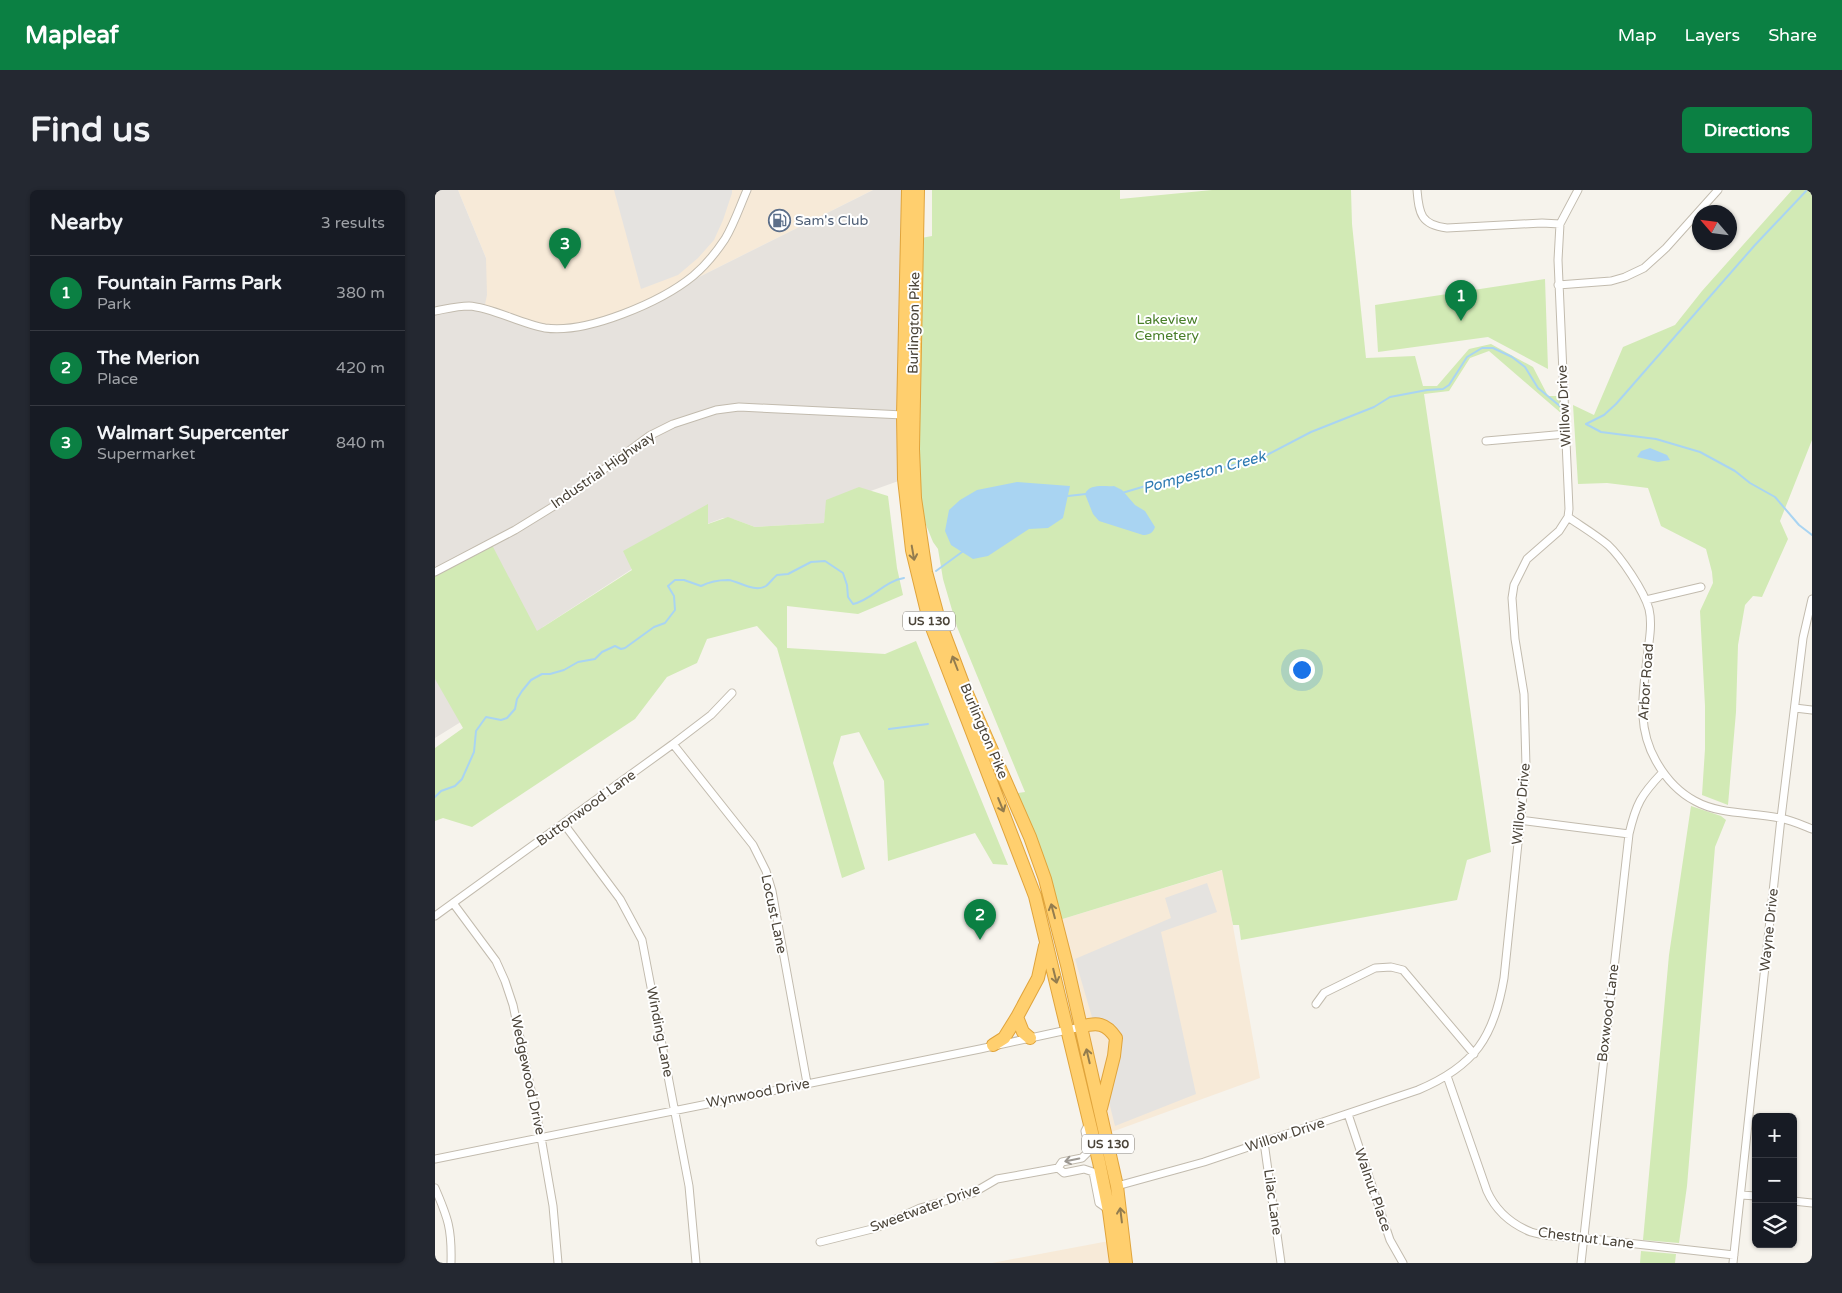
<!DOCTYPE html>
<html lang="en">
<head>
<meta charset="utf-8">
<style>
	:root { --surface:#171b24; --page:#242831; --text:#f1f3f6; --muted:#9ea1a6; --line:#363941; --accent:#0b8043 }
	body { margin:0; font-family:"Varela Round",sans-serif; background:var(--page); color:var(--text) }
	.controls { position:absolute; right:15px; bottom:15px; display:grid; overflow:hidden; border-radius:8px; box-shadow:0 1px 4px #0004 }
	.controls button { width:45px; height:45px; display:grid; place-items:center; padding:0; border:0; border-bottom:1px solid var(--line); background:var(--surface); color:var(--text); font:25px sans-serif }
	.compass { position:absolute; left:1257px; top:15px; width:45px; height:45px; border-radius:50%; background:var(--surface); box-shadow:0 1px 4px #0004; rotate:298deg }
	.you { position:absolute; left:866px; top:479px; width:18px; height:18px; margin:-12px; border:4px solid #fff; border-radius:50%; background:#1a73e8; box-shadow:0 0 0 8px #1a73e833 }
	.badge { display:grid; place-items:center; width:32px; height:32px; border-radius:50%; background:var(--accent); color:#fff; font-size:16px; font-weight:700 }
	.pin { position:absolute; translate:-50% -41px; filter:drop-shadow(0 1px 2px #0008) }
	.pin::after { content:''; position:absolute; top:26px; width:18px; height:15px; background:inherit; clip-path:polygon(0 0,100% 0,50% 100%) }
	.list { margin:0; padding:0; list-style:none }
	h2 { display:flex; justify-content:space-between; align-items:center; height:65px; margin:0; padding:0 20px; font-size:21px }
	h2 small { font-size:16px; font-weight:400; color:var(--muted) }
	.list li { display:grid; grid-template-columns:32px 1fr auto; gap:15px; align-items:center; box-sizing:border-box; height:75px; padding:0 20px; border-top:1px solid var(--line) }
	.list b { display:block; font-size:19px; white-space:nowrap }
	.list p { margin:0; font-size:16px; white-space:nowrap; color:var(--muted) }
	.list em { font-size:16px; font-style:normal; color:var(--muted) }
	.icon { flex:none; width:28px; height:28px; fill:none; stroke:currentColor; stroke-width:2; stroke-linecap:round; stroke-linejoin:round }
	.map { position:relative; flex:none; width:1377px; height:1073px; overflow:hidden; border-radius:8px }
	header { display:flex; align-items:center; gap:30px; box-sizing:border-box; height:70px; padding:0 25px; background:var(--accent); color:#fff }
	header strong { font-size:24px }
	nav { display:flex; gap:28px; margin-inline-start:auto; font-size:18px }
	.intro { display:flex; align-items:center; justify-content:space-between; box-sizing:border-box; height:120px; padding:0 30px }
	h1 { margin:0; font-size:35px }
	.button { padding:12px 22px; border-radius:8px; background:var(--accent); color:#fff; font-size:18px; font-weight:700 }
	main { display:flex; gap:30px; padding:0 30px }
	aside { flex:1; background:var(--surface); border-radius:8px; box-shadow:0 1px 4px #0004 }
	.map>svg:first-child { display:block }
	.commercial { fill:#f7ead8 }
	.industrial { fill:#e6e2dd }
	.green { fill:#d2eab5 }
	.parking { fill:#e5e3e0 }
	.water { fill:#a9d4f2 }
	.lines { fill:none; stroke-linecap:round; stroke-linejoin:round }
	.stream { stroke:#a9d4f2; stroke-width:2 }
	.street-casing { stroke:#c2bbae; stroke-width:9 }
	.highway-casing { stroke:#e0a43c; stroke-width:14 }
	.street { stroke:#fff; stroke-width:7 }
	.highway { stroke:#ffcf6e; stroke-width:12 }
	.oneway { stroke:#937c4e }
	.oneway2 { stroke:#9c9892 }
	.labels { text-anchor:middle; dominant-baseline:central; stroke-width:4; stroke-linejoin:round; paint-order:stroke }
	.shield { fill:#fff; stroke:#817c74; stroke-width:1 }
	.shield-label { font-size:12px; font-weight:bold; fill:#4b4439 }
	.service-label { font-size:14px; fill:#4e5e75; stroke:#fff; text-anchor:start }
	.park-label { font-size:14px; fill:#4a7f2a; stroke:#fff }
	.street-label { font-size:14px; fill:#4b4439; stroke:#fff }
	.water-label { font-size:15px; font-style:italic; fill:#2e7ab2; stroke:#fff }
</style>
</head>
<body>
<header>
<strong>Mapleaf</strong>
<nav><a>Map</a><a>Layers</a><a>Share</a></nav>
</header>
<div class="intro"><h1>Find us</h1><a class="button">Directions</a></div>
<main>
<aside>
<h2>Nearby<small>3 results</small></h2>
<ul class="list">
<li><span class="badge">1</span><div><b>Fountain Farms Park</b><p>Park</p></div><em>380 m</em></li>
<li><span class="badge">2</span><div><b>The Merion</b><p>Place</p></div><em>420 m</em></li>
<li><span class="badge">3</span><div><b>Walmart Supercenter</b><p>Supermarket</p></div><em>840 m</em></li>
</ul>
</aside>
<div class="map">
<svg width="1377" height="1073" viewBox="0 0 1377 1073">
	<rect width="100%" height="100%" fill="#f6f3ec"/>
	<path class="commercial" d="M 23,0 L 438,0 L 210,114 L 173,129 L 110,138 L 48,119 L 51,68 Z
		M 788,680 L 825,888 L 671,944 L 621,731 Z
		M 679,1050 L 681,1073 L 557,1073 Z"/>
	<path class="industrial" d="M 0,0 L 23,0 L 51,68 L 52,105 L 49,119 L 87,132 L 131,139 L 210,114 L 438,0 L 473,0 L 469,289 L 391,317 L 389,333 L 320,337 L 298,329 L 288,328 L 272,334 L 273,329 L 193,370 L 197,379 L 108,437 L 66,507 L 0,548 Z"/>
	<path class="green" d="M 497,0 L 685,0 L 685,9 L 777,0 L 916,0 L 917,34 L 931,168 L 980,166 L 988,196 L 1002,196 L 1034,159 L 1056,154 L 1098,177 L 1113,206 L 1128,206 L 1127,224 L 1054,161 L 1035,168 L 1014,201 L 989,204 L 1056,662 L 1032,670 L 1022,710 L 806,750 L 804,735 L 798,735 L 787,680 L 621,731 L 575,604 L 590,602 L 522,437 L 508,389 L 503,359 L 498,352 L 480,308 L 481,49 L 497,46 Z
		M 1357,0 L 1377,0 L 1377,250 L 1345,331 L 1353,349 L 1327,407 L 1318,406 L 1310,415 L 1303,455 L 1301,522 L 1293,615 L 1267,605 L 1270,559 L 1270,516 L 1265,421 L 1278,393 L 1277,382 L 1271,359 L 1226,336 L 1213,298 L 1172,293 L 1143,294 L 1138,215 L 1159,225 L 1188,157 L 1240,135 L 1267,101 Z
		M 1110,89 L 1113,179 L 1053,147 L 943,162 L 940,115 Z
		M 424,297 L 453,306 L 462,378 L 468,405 L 423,424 L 352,416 L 352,458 L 450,464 L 481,451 L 573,675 L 558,674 L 540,643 L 453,671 L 449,591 L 424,542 L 406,546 L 398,573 L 430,679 L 407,688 L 342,458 L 322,436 L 272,449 L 262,473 L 232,487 L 200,529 L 37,637 L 8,628 L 0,631 L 0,558 L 28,538 L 0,489 L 0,385 L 57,355 L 102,441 L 197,380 L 188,361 L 273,314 L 273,334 L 293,327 L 320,337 L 389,333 L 391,310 Z
		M 1256,616 L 1286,626 L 1291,630 L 1280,657 L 1252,996 L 1244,1053 L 1208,1050 L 1234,765 Z
		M 1206,1061 L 1241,1064 L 1240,1073 L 1205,1073 Z"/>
	<path class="parking" d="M 179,0 L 297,0 L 297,3 L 288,30 L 279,50 L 263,68 L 243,85 L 206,99 Z
		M 772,693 L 782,722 L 726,742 L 761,904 L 680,936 L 671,900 L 678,844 L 659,834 L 640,769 L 736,728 L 730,708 Z"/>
	<path class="water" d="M 1215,258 L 1232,265 L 1235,270 L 1223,272 L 1202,267 L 1206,261 Z
		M 582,292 L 635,296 L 628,328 L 613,338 L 594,339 L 553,366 L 538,369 L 516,355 L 510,341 L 514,320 L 525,310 L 542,300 Z
		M 679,296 L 687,300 L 700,315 L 710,321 L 720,337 C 718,343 714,345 708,345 L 664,331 L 658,324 L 650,304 C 655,293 669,297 679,296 Z"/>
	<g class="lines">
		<path class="stream" d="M 1151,234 L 1169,225 L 1181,214 L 1320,55 L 1372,0
			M 1151,234 L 1166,242 L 1221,249 L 1265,262 L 1300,281 L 1315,293 L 1340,307 L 1364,335 L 1377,345
			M 687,303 L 714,295 L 824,269 L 876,242 L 939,217 L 955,207 L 992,200 L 1008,199 L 1014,195 L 1032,167 L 1047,158 L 1058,158 L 1077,167 L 1090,177 L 1103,198 L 1126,217
			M 633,306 L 651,304
			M 501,381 L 527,362
			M 454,539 L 493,534
			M 0,607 L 6,601 L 20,596 L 27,589 L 39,562 L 41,541 L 51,527 L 66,530 L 72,528 L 80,519 L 82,509 L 87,501 L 96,490 L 107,484 L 115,484 L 129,480 L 143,472 L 160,469 L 167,462 L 180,456 L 186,459 L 190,458 L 219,437 L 230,433 L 240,420 L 239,406 L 233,396 L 240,390 L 249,390 L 266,396 C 274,392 284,390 293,390 C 304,391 319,403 331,396 C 335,393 338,388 342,385 L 353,384 L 376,372 L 390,371 L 408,383 L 412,395 L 413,407 L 418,414 C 437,410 449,391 469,388"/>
		<defs>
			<path id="street" d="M 982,0 C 984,24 986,35 1012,38 L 1107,33 L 1125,34
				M 1123,95 L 1176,91 L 1190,87 L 1209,78 L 1231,58 L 1283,0
				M 0,121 C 11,119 22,116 34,116 C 56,117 86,134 110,138 C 152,144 226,112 258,86 C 270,76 282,61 290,49 C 299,34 305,16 312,0
				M 1051,251 L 1131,244
				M 1133,327 C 1146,336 1161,345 1173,355 C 1186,367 1209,401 1214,419 C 1217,432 1215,446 1213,460 C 1209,499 1200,534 1221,571 C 1230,587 1243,602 1260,611 C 1285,625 1317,622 1345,628 C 1356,630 1367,635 1377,639
				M 0,382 L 80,340 L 119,316 L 214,246 L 238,234 L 281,220 L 304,217 L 468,225
				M 1211,410 L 1266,397
				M 1360,518 L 1377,520
				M 238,554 L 318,655 L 331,681 L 337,701 L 372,893
				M 1084,630 L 1194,644
				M 129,634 L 185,709 L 207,750 L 254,996 L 261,1073
				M 18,713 L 61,771 L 70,791 L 78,815 L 106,947 L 118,1016 L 123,1073
				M 0,726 L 238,554 L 276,525 L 297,503
				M 881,814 L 889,803 L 940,778 L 956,777 L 968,780 L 1039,864
				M 1012,886 L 1052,1001 C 1061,1021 1076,1034 1096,1042 C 1115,1048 1137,1047 1157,1049 C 1204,1054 1252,1060 1299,1065
				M 913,924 L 955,1050 L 968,1073
				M 829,952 L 846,1073
				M 0,969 L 545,859 L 646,837
				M 623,978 L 627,972 L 647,968 L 654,961 L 650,941 L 654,933
				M 682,996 L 769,972 L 983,900 C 1040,876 1059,847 1069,788 L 1091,576 L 1089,504 L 1080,449 L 1077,408 L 1079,395 L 1092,369 L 1124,341 L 1133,327 L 1134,319 L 1123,70 L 1125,34 L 1143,0
				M 0,998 C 13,1028 17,1039 16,1073
				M 1306,1005 L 1321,1006
				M 1358,1011 L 1377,1013
				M 385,1052 L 441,1038 L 485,1018 L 538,1003 L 562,989 L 623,978 L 629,983 L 649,979 L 658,982 L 664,1013 L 674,1020
				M 1146,1073 L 1194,644 C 1201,614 1206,605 1227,583
				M 1298,1073 L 1346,628 L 1368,448 L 1377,409"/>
			<path id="highway" d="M 473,0 L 468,225 L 469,289 L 477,360 L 494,430 L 600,706 L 664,972 L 674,1021 L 681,1073
				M 483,0 L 478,259 L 480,308 L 491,382 L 504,430 L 530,499 L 595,647 L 610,689 L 632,775 L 682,996 L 691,1073
				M 646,837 C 662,832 671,833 681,848 L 679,866 L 666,918
				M 595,848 L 588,842 L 582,827 L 603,788 L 610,756
				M 558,855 L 569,848 L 582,827"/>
		</defs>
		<use href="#street" class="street-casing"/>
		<use href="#highway" class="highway-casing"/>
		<use href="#street" class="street"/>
		<use href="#highway" class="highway"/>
	</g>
	<defs><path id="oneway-shaft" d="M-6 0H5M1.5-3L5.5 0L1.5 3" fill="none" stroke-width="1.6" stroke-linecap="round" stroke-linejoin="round" transform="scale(1.25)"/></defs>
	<g class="oneway">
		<use href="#oneway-shaft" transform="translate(478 363) rotate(80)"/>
		<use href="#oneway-shaft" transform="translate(520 473) rotate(-111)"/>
		<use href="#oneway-shaft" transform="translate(566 615) rotate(68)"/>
		<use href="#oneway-shaft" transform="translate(618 721) rotate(-105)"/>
		<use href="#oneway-shaft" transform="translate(620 786) rotate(76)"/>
		<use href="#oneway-shaft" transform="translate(653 866) rotate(-103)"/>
		<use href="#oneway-shaft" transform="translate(686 1025) rotate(-97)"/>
	</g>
	<use class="oneway2" href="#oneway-shaft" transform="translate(637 970) rotate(168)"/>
	<defs>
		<symbol id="fuel-ring" viewBox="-11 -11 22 22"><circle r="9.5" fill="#fff" stroke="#5c6f8a" stroke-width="1.5"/><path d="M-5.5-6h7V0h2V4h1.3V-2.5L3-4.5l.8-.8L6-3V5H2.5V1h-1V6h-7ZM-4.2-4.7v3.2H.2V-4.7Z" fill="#5c6f8a"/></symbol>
	</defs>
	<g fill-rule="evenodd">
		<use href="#fuel-ring" x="332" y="18" width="25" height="25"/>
	</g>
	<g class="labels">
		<g class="shield">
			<rect x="468" y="421.5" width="52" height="19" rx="4"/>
			<rect x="647" y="944.5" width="52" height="19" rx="4"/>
		</g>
		<g class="shield-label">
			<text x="494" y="431">US 130</text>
			<text x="673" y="954">US 130</text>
		</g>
		<g class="service-label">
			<text x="360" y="30">Sam's Club</text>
		</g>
		<g class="park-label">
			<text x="732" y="129">Lakeview<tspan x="732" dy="16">Cemetery</tspan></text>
		</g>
		<g class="street-label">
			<text transform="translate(479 133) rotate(-89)">Burlington Pike</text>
			<text transform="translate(1129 216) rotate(-93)">Willow Drive</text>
			<text transform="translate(168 280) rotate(-35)">Industrial Highway</text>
			<text transform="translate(1211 492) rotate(-86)">Arbor Road</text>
			<text transform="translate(549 541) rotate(67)">Burlington Pike</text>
			<text transform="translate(1086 614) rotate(-84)">Willow Drive</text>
			<text transform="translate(151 618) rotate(-36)">Buttonwood Lane</text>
			<text transform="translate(339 724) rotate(78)">Locust Lane</text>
			<text transform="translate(1334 740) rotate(-84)">Wayne Drive</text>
			<text transform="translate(1173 823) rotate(-83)">Boxwood Lane</text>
			<text transform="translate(225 842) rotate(79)">Winding Lane</text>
			<text transform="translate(93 885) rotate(78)">Wedgewood Drive</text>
			<text transform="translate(323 903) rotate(-11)">Wynwood Drive</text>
			<text transform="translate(850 945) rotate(-18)">Willow Drive</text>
			<text transform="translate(938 1000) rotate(71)">Walnut Place</text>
			<text transform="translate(838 1012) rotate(82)">Lilac Lane</text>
			<text transform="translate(490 1018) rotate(-20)">Sweetwater Drive</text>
			<text transform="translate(1151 1048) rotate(7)">Chestnut Lane</text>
		</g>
		<g class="water-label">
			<text transform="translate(769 282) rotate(-15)">Pompeston Creek</text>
		</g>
	</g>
</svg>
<div class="controls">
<button>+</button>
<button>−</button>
<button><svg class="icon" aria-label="layers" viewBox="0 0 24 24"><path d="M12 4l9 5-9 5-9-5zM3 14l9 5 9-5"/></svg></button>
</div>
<svg class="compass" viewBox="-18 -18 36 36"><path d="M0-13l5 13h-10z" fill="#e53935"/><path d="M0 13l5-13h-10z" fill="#9ea1a6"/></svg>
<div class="you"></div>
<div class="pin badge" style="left:1026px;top:131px">1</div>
<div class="pin badge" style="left:545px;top:750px">2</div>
<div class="pin badge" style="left:130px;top:79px">3</div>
</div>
</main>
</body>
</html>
